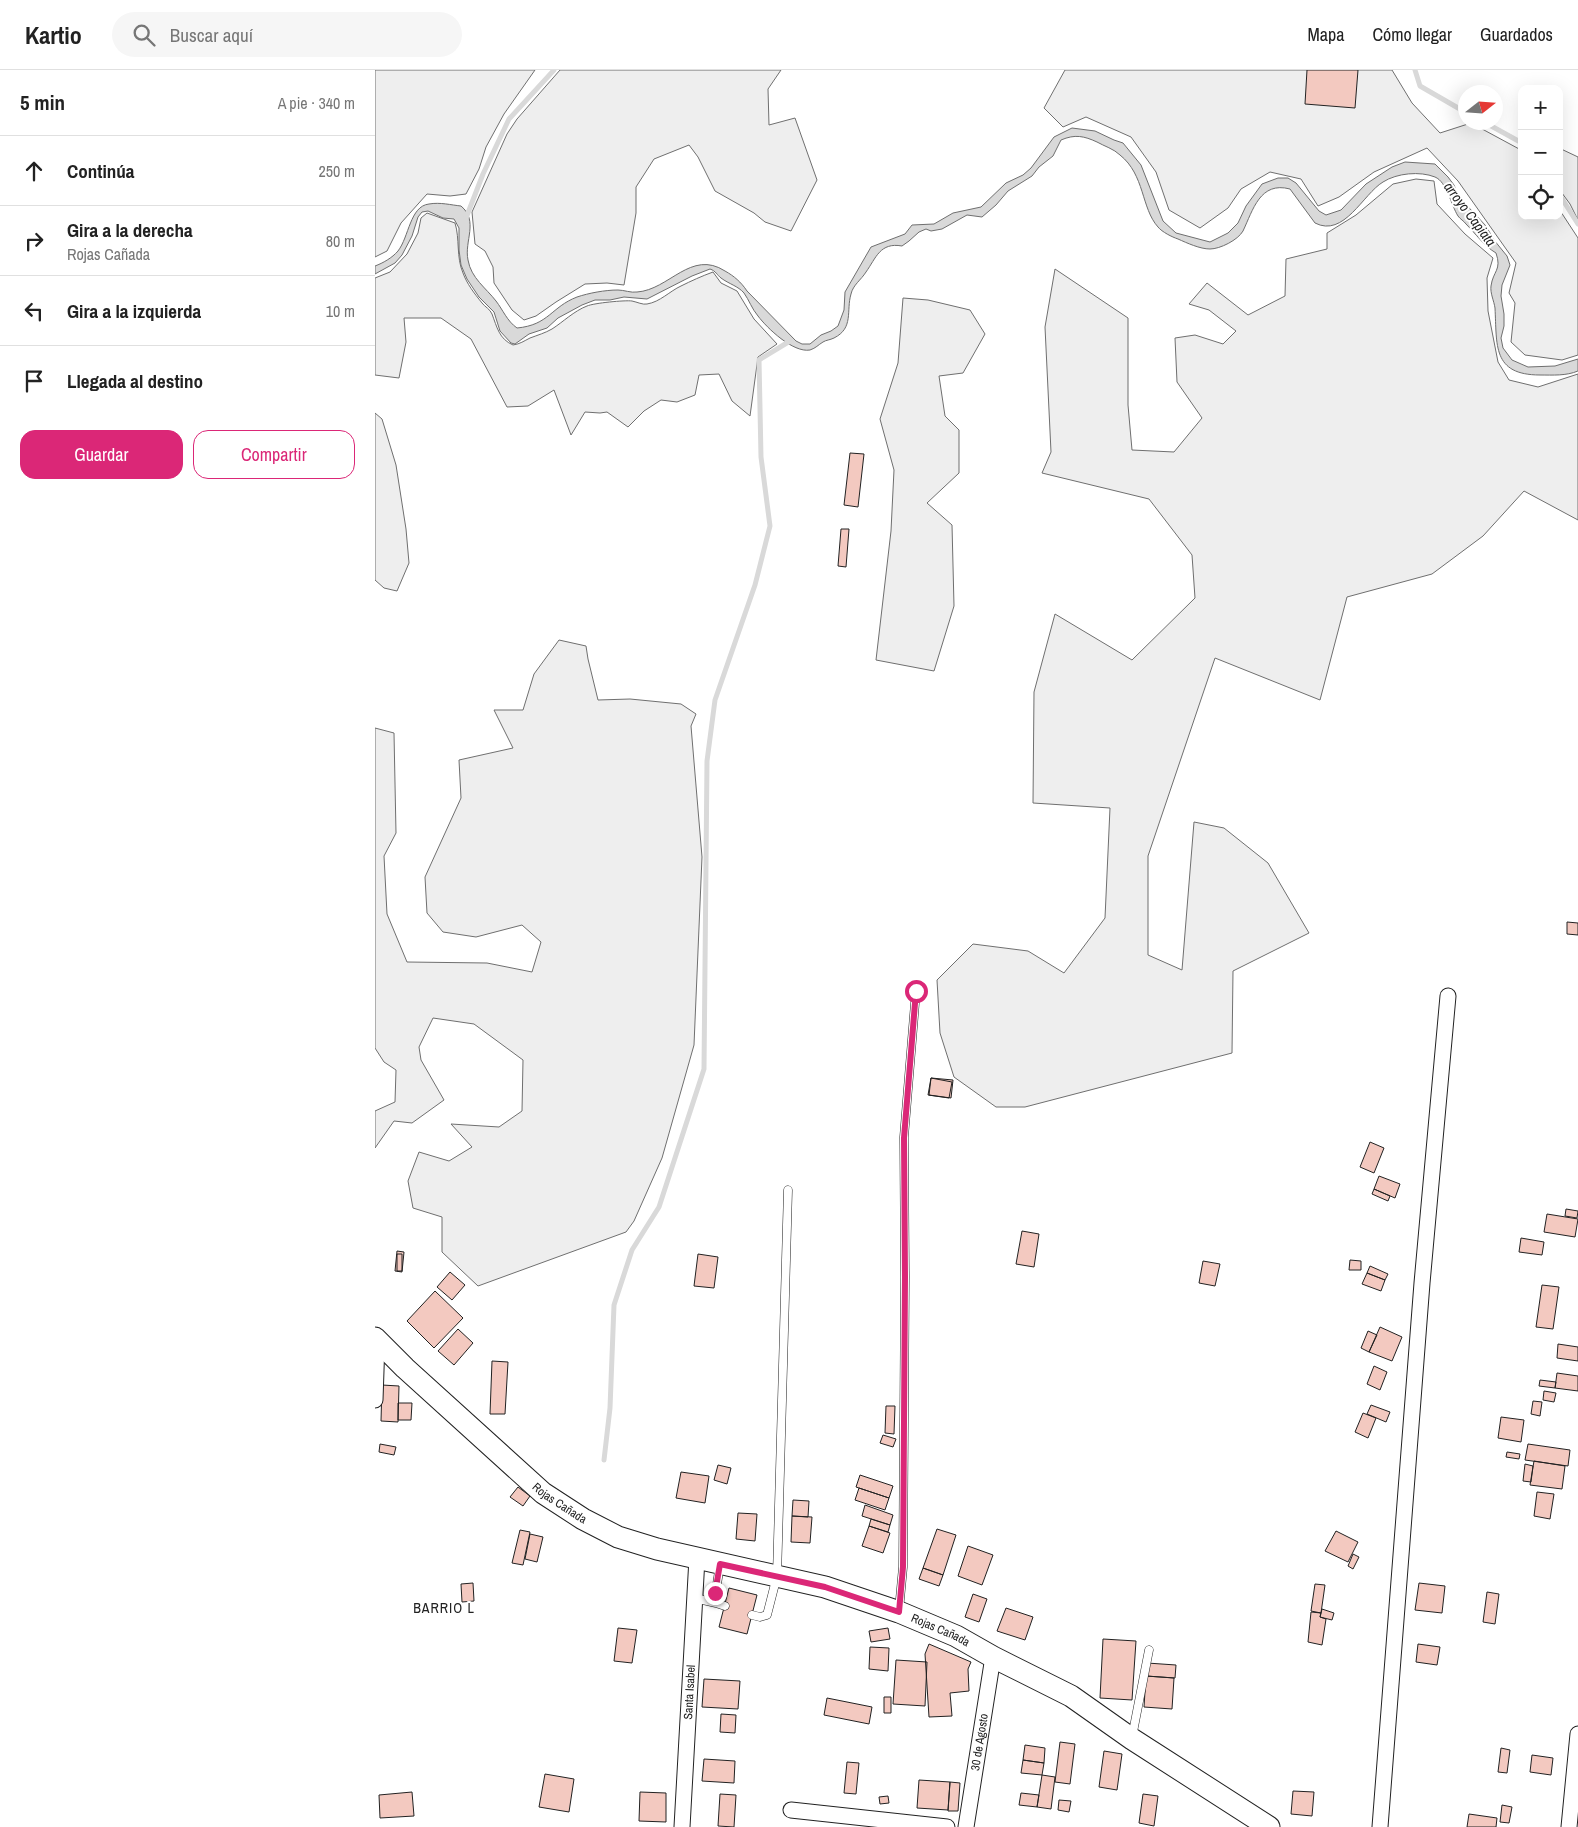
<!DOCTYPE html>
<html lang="es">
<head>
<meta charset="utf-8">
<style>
	:root { --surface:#fff; --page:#f6f6f6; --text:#222; --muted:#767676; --line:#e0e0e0; --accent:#db2777 }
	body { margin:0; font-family:"Archivo Narrow",sans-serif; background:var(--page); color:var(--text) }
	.controls { position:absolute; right:15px; top:15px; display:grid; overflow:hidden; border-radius:10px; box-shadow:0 5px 20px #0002 }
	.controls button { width:45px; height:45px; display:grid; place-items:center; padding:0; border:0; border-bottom:1px solid var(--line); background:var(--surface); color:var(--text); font:25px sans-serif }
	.compass { position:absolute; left:1083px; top:15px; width:45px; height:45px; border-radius:50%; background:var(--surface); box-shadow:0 5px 20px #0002; rotate:73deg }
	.stop { position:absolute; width:15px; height:15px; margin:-11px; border:4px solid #db2777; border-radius:50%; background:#fff }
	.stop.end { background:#db2777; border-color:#fff; box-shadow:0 1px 5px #0008 }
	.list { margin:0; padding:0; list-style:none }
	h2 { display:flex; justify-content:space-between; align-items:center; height:65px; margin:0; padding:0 20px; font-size:21px }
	h2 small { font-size:16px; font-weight:400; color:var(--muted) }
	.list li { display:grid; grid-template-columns:32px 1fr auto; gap:15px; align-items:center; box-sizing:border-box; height:70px; padding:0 20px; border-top:1px solid var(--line) }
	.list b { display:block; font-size:19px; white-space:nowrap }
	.list p { margin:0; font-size:16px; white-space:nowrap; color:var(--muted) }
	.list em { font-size:16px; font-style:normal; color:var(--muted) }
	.actions { display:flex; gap:10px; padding:15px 20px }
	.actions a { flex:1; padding:11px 0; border:1px solid var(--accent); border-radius:15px; text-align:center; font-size:18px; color:var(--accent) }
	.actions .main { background:var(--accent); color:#fff }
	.icon { flex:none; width:28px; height:28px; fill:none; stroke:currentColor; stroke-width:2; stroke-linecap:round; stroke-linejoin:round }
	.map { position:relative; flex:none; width:1203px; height:1757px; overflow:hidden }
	header { display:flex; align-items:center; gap:30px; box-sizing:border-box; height:70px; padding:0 25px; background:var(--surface); border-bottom:1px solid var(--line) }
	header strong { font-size:24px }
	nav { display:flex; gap:28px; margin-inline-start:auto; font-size:18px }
	.search { width:350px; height:45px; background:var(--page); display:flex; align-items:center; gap:12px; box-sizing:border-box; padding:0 18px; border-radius:28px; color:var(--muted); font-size:19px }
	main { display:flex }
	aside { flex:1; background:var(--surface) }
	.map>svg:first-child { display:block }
	.green { fill:#eee; stroke:#6f6f6f }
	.water { fill:#d9d9d9; stroke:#6f6f6f }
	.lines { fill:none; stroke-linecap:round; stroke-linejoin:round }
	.stream { stroke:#d9d9d9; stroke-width:5 }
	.building { fill:#f3c9c0; stroke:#222 }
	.lane-casing { stroke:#222; stroke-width:9 }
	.street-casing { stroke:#222; stroke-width:17 }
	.secondary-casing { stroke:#222; stroke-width:23 }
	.lane { stroke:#fff; stroke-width:8 }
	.street { stroke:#fff; stroke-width:15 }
	.secondary { stroke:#fff; stroke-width:21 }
	.route { stroke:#db2777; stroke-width:6 }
	.labels { text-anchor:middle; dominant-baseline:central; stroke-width:4; stroke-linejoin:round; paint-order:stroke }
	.street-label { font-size:12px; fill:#222; stroke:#fff }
	.water-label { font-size:14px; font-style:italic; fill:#222; stroke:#fff }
	.neighbourhood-label { font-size:14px; letter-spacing:1px; fill:#222; stroke:#fff }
</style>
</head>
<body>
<header>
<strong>Kartio</strong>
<div class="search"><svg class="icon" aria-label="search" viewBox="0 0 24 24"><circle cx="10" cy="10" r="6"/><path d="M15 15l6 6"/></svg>Buscar aquí</div>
<nav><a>Mapa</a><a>Cómo llegar</a><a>Guardados</a></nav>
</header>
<main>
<aside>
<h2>5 min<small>A pie · 340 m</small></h2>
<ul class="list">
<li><svg class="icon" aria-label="ahead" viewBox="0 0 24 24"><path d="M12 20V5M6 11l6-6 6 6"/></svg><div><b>Continúa</b></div><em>250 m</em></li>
<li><svg class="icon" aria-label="right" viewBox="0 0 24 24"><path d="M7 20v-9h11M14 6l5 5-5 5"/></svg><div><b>Gira a la derecha</b><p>Rojas Cañada</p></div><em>80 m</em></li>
<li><svg class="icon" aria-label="left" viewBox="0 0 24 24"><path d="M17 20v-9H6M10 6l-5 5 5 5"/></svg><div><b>Gira a la izquierda</b></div><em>10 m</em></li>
<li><svg class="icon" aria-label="arrive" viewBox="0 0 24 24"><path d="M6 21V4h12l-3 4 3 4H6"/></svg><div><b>Llegada al destino</b></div></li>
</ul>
<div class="actions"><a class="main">Guardar</a><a>Compartir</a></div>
</aside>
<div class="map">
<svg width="1203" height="1757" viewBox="0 0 1203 1757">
	<rect width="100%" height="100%" fill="#fff"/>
	<path class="green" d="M 0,0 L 160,0 L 129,44 L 111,77 L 104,99 L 91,124 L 75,126 L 52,124 L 26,153 L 12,181 L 0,187 Z
		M 185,0 L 406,0 L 393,19 L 394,55 L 420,48 L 442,110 L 416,161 L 390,152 L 379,143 L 340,121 L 323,87 L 314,75 L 279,89 L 261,117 L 261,143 L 249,215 L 232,213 L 210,214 L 181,232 L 161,246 L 149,250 L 137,240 L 119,213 L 118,197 L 110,181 L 100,174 L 97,142 L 132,64 L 142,49 Z
		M 690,0 L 1017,0 L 1037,33 L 1065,63 L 1096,53 L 1146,80 L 1147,146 L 1184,146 L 1184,139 L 1203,168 L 1203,285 L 1187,290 L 1150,285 L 1136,272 L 1140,233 L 1134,223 L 1141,193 L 1083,111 L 1052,78 L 999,102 L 964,127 L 943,136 L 926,109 L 895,102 L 866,119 L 853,138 L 825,158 L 794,140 L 781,102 L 756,67 L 711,47 L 688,57 L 669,38 Z
		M 1184,78 L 1203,87 L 1203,150 L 1195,134 L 1184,119 Z
		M 1041,109 L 1059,111 L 1062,134 L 1090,164 L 1118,188 L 1112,208 L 1113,241 L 1123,292 L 1134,310 L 1163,317 L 1203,304 L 1203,450 L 1149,421 L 1108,466 L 1057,504 L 972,527 L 945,630 L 840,588 L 773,786 L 773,885 L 807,900 L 819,752 L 849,758 L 893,793 L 934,863 L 858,901 L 857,983 L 650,1037 L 621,1037 L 579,1007 L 565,963 L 562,910 L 598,874 L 653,881 L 689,903 L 730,848 L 735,738 L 658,733 L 659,622 L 680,544 L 757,590 L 820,528 L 817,485 L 774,429 L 667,403 L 676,382 L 670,257 L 680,199 L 753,248 L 753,335 L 757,380 L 799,382 L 827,348 L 802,312 L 800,268 L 820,265 L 848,274 L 861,261 L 834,240 L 814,234 L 832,213 L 873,245 L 910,226 L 911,189 L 952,179 L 952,163 L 981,145 L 1018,114 Z
		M 52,143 L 80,153 C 85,169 81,187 88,203 C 92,214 99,223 107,233 C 110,237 115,239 117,244 C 122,257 124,269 138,275 C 145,274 149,271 155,268 C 163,265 170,263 177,259 C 188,252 199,241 212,236 C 219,233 250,230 257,231 C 262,232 268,235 272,234 C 285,232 295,221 306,216 C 316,211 327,206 338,202 L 346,213 L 362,221 L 379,249 L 402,274 L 383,287 L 375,346 L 357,331 L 344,304 L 324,305 L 320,325 L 302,332 L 286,330 L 269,341 L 253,357 L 232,342 L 225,343 L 210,342 L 196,365 L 179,320 L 153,336 L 132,337 L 96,269 L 66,248 L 29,248 L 31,272 L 24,308 L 0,305 L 0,208 L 15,202 L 32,184 L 43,163 L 46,148 Z
		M 528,228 L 553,230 L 595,240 L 610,264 L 588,303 L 564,306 L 570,346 L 584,360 L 584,403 L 552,433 L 577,455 L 579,536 L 559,601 L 501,590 L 516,461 L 519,400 L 505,349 L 523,293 Z
		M 0,343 L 7,349 L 21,395 L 31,459 L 34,493 L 22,521 L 9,518 L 0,510 Z
		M 184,570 L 211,576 L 213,589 L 223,630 L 255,629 L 306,634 L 321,644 L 316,656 L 327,787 L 319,975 L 287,1088 L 259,1151 L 251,1162 L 103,1216 L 67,1182 L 67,1147 L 38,1138 L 33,1111 L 44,1082 L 74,1091 L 97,1077 L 76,1054 L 124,1057 L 147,1041 L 148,990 L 99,954 L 58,948 L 44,977 L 46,990 L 69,1030 L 37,1053 L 19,1051 L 0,1078 L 0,1041 L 20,1032 L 21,1000 L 9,992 L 0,978 L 0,658 L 19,663 L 21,763 L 9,786 L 12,844 L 32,892 L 112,893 L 157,902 L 166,872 L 147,855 L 101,867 L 68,862 L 52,843 L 50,807 L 86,728 L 84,690 L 138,678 L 119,640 L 148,640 L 159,604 Z"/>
	<path class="water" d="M 697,58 L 720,61 L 739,70 L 748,73 L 766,95 L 788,151 L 801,163 L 835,172 L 853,163 L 863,153 L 871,136 L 887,114 L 903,108 L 913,108 L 921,113 L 944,141 L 951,145 L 966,140 L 991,114 L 1017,97 L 1030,92 L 1060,94 L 1073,107 L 1079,115 L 1084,127 L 1111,156 L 1119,170 L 1132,186 L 1135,195 L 1127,215 L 1126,226 L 1129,244 L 1129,256 L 1126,268 L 1128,278 L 1137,290 L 1153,297 L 1180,296 L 1203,289 L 1203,301 C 1191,306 1178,305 1165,305 C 1117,305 1122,275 1120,238 C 1119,231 1115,223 1116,216 C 1118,201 1127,200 1121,183 C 1109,176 1101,164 1091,154 C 1089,151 1085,149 1083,146 C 1076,135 1072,112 1060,107 C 1045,101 1022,103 1008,112 C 988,124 969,168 940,153 L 915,119 C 885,111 878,140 868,161 C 863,170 845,179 835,179 C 825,179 812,173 803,169 C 797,167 787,162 783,157 C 766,138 770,105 745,85 C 739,79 729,76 722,72 C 709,66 700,64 686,70 L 678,86 L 664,97 L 657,106 L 633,121 L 621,135 L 607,147 L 592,145 L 567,159 L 556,161 L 551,159 L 544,162 L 534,171 L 527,176 C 505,172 501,188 491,202 C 486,210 478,215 476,224 C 471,241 479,258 459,268 C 455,270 451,270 448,272 C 443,275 441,278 435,280 C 418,283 392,258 383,246 C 377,239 374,230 369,223 C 363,216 354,214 346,208 C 342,205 341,201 335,199 L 317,206 L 272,229 L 249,227 L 235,230 L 220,230 L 207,235 L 183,248 L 172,258 L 154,264 L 140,274 L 136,273 L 125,261 L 119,242 L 104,227 L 92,209 L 86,195 L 84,180 L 84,158 L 79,149 L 68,148 L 53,141 L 47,142 L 43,147 L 37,166 L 27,185 L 20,193 L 0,204 L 0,196 C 8,193 17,188 23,181 C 34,167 35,136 54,134 C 65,132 76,135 86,136 C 104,151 89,171 93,190 C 96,208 111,218 121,231 C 128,240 132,251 142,258 C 174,255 176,237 202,227 C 214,223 230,220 243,220 C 249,220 256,223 262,222 C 294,220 316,179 350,201 C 359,206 366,212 372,221 L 421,271 L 427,274 L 435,274 L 446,265 L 456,261 L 463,256 L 469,240 L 470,222 L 496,177 L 530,164 L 537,155 L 559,154 L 578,143 L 606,137 L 631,113 L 648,105 L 656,98 L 679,67 Z"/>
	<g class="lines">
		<path class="stream" d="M 1040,0 L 1045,16 L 1090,42
			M 1109,52 L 1147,73
			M 1184,124 L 1203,154
			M 91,148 L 108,104 L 134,49 L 179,0
			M 229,1390 L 235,1338 L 239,1235 L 257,1180 L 284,1137 L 329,999 L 332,691 L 340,630 L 380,515 L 395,456 L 386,387 L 384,290 L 415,271"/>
	</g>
	<path class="building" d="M 932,0 L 983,0 L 980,38 L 930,34 Z
		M 475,383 L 489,384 L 483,437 L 469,435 Z
		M 466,459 L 474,459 L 471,497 L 463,496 Z
		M 1192,852 L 1203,853 L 1203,865 L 1192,864 Z
		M 556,1008 L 577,1012 L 574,1028 L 553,1025 Z
		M 556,1008 L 578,1010 L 576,1028 L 554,1025 Z
		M 995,1072 L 1009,1078 L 999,1103 L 985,1097 Z
		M 1004,1106 L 1025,1114 L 1020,1128 L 999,1119 Z
		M 999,1119 L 1015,1126 L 1013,1131 L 997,1124 Z
		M 1191,1139 L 1203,1141 L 1202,1148 L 1190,1146 Z
		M 1172,1144 L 1203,1149 L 1200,1167 L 1169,1162 Z
		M 647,1161 L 664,1164 L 659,1197 L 641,1194 Z
		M 1146,1168 L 1169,1172 L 1167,1185 L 1144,1182 Z
		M 22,1181 L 29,1182 L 27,1202 L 20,1201 Z
		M 22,1184 L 27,1184 L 27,1201 L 22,1201 Z
		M 323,1184 L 343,1187 L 339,1218 L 319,1216 Z
		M 975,1190 L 986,1191 L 986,1200 L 974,1200 Z
		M 828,1191 L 845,1194 L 840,1216 L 824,1213 Z
		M 995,1196 L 1013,1204 L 1010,1210 L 992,1203 Z
		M 75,1202 L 90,1215 L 77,1230 L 62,1217 Z
		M 992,1203 L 1010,1210 L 1006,1221 L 987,1214 Z
		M 1167,1215 L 1184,1217 L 1178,1259 L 1161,1257 Z
		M 60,1221 L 88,1248 L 59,1278 L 32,1251 Z
		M 1005,1257 L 1027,1267 L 1017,1291 L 994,1282 Z
		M 83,1259 L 98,1273 L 79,1295 L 63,1281 Z
		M 993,1261 L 1002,1265 L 994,1282 L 986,1278 Z
		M 1183,1274 L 1203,1277 L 1203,1291 L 1182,1288 Z
		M 117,1291 L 133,1292 L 130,1344 L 115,1344 Z
		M 999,1296 L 1012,1302 L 1005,1320 L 992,1314 Z
		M 1182,1303 L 1203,1306 L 1203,1321 L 1180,1318 Z
		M 1165,1310 L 1181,1312 L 1180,1318 L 1164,1316 Z
		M 7,1315 L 24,1316 L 23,1352 L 6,1351 Z
		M 1169,1321 L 1181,1323 L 1179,1332 L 1168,1330 Z
		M 1158,1331 L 1167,1332 L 1165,1346 L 1156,1344 Z
		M 23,1333 L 37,1333 L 36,1350 L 23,1350 Z
		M 996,1335 L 1015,1342 L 1011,1352 L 992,1344 Z
		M 511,1336 L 520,1336 L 519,1364 L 510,1363 Z
		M 988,1343 L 1001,1348 L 993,1368 L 980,1362 Z
		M 1126,1347 L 1149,1350 L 1146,1372 L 1123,1368 Z
		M 508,1365 L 521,1369 L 518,1377 L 505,1373 Z
		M 5,1374 L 21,1377 L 19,1385 L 4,1382 Z
		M 1153,1374 L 1195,1380 L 1193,1396 L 1150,1390 Z
		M 1132,1382 L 1145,1384 L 1144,1389 L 1131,1387 Z
		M 1159,1391 L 1190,1396 L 1187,1419 L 1155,1415 Z
		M 1150,1394 L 1158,1396 L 1156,1412 L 1148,1411 Z
		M 343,1395 L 356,1398 L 352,1414 L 339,1410 Z
		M 306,1402 L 334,1406 L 330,1433 L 301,1428 Z
		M 485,1405 L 518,1416 L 514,1428 L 481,1417 Z
		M 143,1417 L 155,1426 L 148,1436 L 135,1427 Z
		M 484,1418 L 514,1428 L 510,1440 L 480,1430 Z
		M 1162,1422 L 1179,1424 L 1175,1449 L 1159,1446 Z
		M 418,1430 L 434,1431 L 433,1447 L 417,1446 Z
		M 490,1435 L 518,1445 L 515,1455 L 487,1446 Z
		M 363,1443 L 382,1444 L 380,1471 L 361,1469 Z
		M 417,1446 L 437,1447 L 435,1473 L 416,1472 Z
		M 496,1449 L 515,1455 L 513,1462 L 494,1456 Z
		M 494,1456 L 515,1463 L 508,1483 L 487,1476 Z
		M 562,1459 L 581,1465 L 568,1505 L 548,1498 Z
		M 145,1460 L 155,1462 L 148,1495 L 137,1493 Z
		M 961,1461 L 983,1472 L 973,1492 L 950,1481 Z
		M 155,1464 L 168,1467 L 162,1492 L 150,1489 Z
		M 593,1476 L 618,1485 L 607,1515 L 583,1506 Z
		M 978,1484 L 984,1487 L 978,1499 L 973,1496 Z
		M 548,1498 L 568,1505 L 564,1516 L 544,1509 Z
		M 98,1513 L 99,1531 L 87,1532 L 86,1514 Z
		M 1044,1513 L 1070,1516 L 1067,1543 L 1040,1540 Z
		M 940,1514 L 950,1515 L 946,1543 L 936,1541 Z
		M 354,1518 L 382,1525 L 372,1564 L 344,1557 Z
		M 1112,1522 L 1124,1524 L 1120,1554 L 1108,1552 Z
		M 598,1524 L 612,1529 L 604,1552 L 590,1547 Z
		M 631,1538 L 658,1547 L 650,1570 L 622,1561 Z
		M 947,1539 L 959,1543 L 957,1550 L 945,1547 Z
		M 936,1542 L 946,1543 L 945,1547 L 951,1549 L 947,1575 L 933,1572 Z
		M 243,1558 L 262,1560 L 257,1593 L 239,1591 Z
		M 513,1558 L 515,1569 L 496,1572 L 494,1561 Z
		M 728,1569 L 761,1571 L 757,1630 L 725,1628 Z
		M 554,1574 L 596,1592 L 593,1599 L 594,1621 L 575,1623 L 577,1646 L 554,1647 L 550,1584 Z
		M 1043,1574 L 1065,1577 L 1062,1595 L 1041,1592 Z
		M 495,1577 L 514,1578 L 513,1601 L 494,1599 Z
		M 521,1590 L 552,1592 L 550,1636 L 518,1634 Z
		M 772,1593 L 801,1595 L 800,1608 L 771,1606 Z
		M 771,1606 L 799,1608 L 797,1639 L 769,1637 Z
		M 329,1609 L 365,1611 L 363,1639 L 327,1637 Z
		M 509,1627 L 516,1627 L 516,1643 L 509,1643 Z
		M 452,1628 L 497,1637 L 494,1654 L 449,1645 Z
		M 346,1644 L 361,1645 L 360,1663 L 345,1662 Z
		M 685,1672 L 700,1674 L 695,1714 L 680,1712 Z
		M 650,1675 L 670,1678 L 669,1693 L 648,1690 Z
		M 1126,1678 L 1135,1680 L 1132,1703 L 1123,1702 Z
		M 729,1681 L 747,1684 L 742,1720 L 724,1717 Z
		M 1157,1685 L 1178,1688 L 1176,1705 L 1155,1702 Z
		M 329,1689 L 360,1691 L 359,1713 L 327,1711 Z
		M 648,1690 L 669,1693 L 667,1705 L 646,1703 Z
		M 472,1692 L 484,1693 L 481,1724 L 469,1723 Z
		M 170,1704 L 199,1709 L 194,1742 L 164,1737 Z
		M 667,1705 L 680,1707 L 676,1739 L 662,1737 Z
		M 544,1710 L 575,1712 L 573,1740 L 542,1738 Z
		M 575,1712 L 585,1713 L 583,1741 L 573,1741 Z
		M 918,1721 L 939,1722 L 937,1746 L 916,1744 Z
		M 37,1722 L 39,1746 L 5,1748 L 4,1725 Z
		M 265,1722 L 291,1723 L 291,1752 L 264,1751 Z
		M 646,1723 L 664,1725 L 662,1737 L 644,1735 Z
		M 345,1724 L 361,1725 L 359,1757 L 343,1756 Z
		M 768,1724 L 783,1726 L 779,1756 L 764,1753 Z
		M 513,1726 L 514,1733 L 505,1734 L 504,1727 Z
		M 684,1730 L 696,1731 L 694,1742 L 683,1740 Z
		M 1127,1735 L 1137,1737 L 1134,1753 L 1125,1752 Z
		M 1094,1744 L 1122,1748 L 1121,1757 L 1092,1757 Z"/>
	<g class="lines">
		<defs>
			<path id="lane" d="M 345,1494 L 340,1528 L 341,1533 L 350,1536
				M 319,1528 L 341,1533
				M 524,1540 L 528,1497 L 530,1207 L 529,1067 L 541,921
				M 377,1545 L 385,1547 L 392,1545 L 402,1506 L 413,1120
				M 757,1667 L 774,1580"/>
			<g id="street">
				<path d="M 0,1330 L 2,1271"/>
				<path d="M 416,1740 L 572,1757"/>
				<path id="s1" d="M 307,1757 L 322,1488"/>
				<path id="s2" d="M 591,1757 L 618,1587"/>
				<path d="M 1005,1757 L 1047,1213 L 1073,926"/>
				<path d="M 1194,1757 L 1203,1664"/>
			</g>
			<g id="secondary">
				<path id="s3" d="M 0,1268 L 30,1298 L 168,1423 L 208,1449 L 243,1467 L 282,1479 L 450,1517 L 524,1542 L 581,1566 L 618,1587 L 696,1626 L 757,1669 L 894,1757"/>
			</g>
		</defs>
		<use href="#lane" class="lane-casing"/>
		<use href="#street" class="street-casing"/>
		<use href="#secondary" class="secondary-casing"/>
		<use href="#lane" class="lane"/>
		<use href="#street" class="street"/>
		<use href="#secondary" class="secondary"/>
	</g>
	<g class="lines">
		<path class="route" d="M 340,1523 L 345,1494 L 450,1517 L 524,1542 L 528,1497 L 530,1207 L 529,1068 L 541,921"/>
	</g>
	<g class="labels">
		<g class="street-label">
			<text stroke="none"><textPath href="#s3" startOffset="248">Rojas Cañada</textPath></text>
			<text stroke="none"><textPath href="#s3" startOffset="652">Rojas Cañada</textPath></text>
			<text stroke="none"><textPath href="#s1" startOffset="135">Santa Isabel</textPath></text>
			<text stroke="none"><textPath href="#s2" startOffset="86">30 de Agosto</textPath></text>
		</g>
		<g class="water-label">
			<text transform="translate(1095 144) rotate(53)">arroyo Capiata</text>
		</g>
		<g class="neighbourhood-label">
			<text x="69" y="1538">BARRIO L</text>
		</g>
	</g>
</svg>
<div class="controls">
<button>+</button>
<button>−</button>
<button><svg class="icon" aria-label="locate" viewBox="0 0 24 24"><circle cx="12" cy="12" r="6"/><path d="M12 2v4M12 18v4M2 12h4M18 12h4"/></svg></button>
</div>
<svg class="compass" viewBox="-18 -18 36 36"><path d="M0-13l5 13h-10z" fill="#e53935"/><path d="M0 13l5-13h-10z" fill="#767676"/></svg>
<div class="stop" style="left:541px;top:921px"></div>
<div class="stop end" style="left:340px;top:1523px"></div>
</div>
</main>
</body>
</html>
